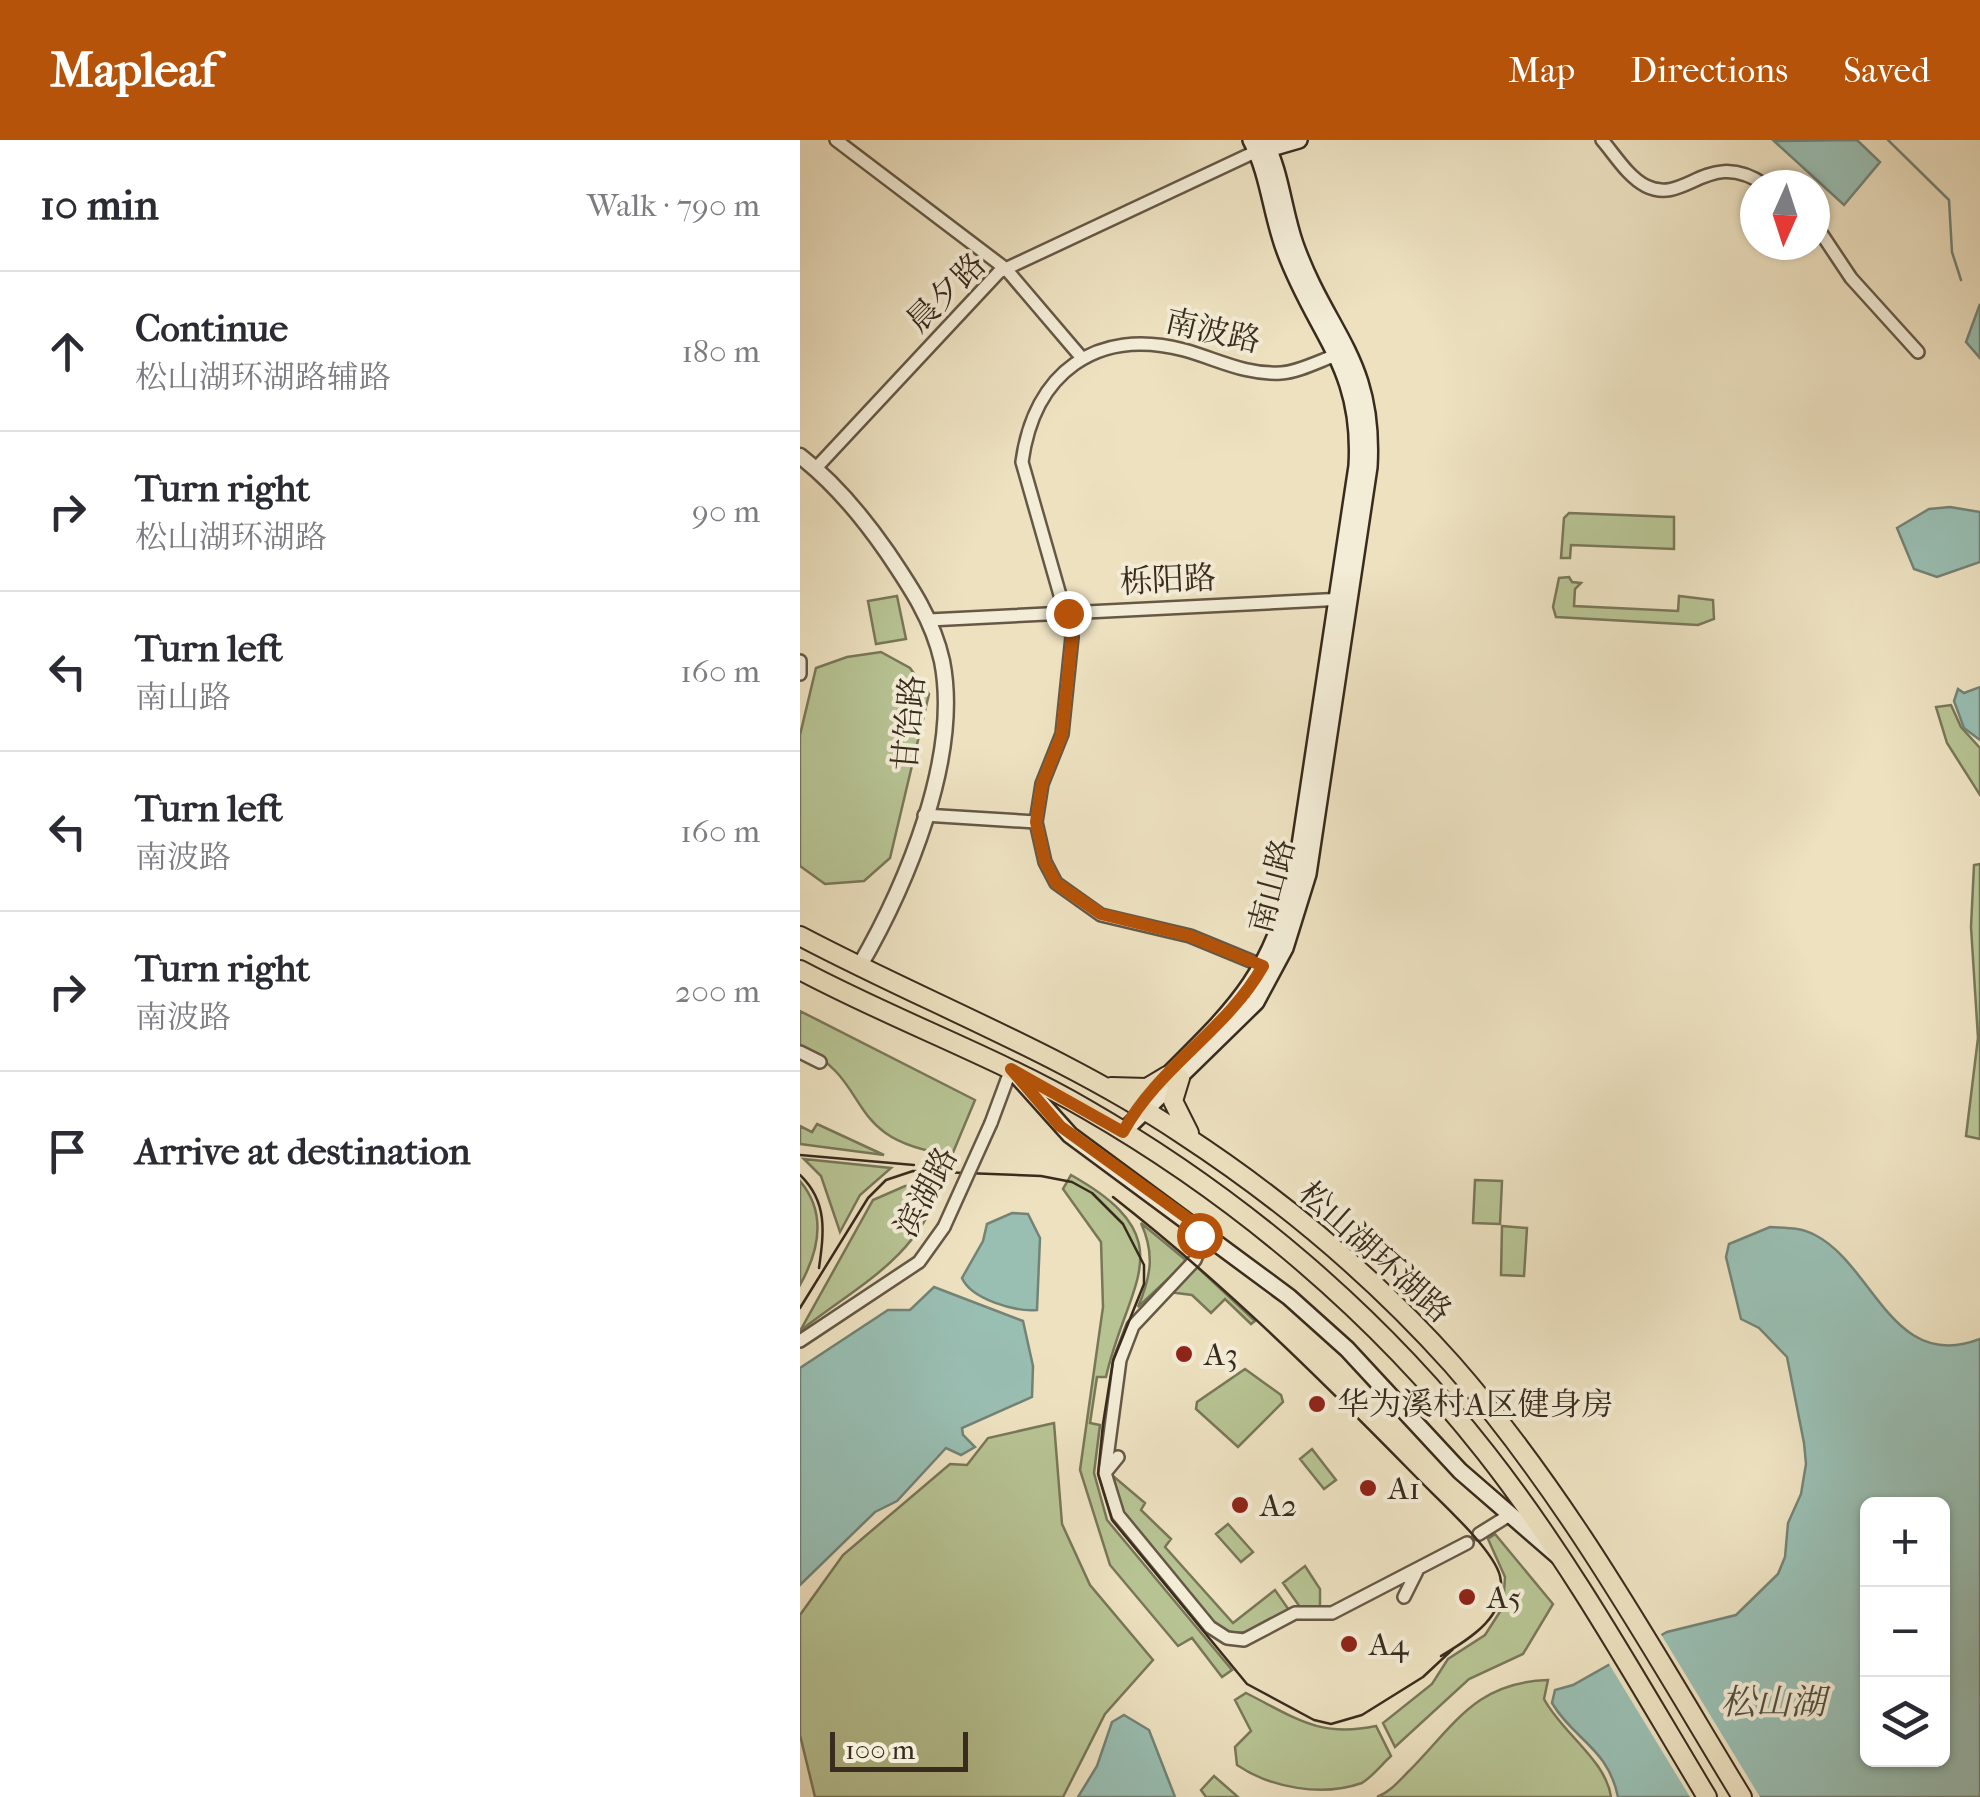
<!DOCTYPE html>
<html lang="en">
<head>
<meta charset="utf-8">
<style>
	:root { --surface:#fff; --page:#f7f7f7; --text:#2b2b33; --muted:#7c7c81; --line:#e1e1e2; --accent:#b45309 }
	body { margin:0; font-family:"IM FELL French Canon","Noto Serif SC",serif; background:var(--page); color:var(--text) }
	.controls { position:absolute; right:30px; bottom:30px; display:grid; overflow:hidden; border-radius:15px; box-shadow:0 2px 8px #0004 }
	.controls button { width:90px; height:90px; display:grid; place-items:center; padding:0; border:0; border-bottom:2px solid var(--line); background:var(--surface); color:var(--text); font:50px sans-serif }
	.compass { position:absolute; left:940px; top:30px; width:90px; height:90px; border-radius:50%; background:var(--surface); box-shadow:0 2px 8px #0004; rotate:183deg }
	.scale { position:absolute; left:30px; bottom:25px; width:138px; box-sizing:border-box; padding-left:10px; border:5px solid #392b1d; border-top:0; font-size:28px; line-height:35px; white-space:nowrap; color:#392b1d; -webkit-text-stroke:8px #f3ecd6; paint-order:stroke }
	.stop { position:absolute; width:30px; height:30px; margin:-22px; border:8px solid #b45309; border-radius:50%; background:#fff }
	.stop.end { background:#b45309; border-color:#fff; box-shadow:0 2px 10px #0008 }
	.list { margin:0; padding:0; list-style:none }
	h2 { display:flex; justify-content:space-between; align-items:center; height:130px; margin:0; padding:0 40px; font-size:42px }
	h2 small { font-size:32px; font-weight:400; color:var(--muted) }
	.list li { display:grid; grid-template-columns:65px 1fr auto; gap:30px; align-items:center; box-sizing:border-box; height:160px; padding:0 40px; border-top:2px solid var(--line) }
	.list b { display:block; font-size:38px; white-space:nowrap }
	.list p { margin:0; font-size:32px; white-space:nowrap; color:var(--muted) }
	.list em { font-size:32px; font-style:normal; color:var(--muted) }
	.icon { flex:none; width:55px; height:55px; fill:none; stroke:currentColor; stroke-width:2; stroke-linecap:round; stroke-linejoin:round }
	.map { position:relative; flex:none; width:1180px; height:1657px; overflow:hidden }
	header { display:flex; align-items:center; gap:60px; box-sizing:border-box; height:140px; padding:0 50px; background:var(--accent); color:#fff }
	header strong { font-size:48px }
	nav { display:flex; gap:55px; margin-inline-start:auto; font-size:35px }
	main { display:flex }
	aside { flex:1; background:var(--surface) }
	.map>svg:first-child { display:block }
	.green { fill:#b7c393; stroke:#787758; stroke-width:2.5 }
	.water { fill:#99beb2; stroke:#738376; stroke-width:2.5; fill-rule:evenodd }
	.pier { fill:#ede1c0 }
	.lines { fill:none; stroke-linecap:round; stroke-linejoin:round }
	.stream { stroke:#738376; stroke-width:2.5 }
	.minor-casing { stroke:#665846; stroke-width:16 }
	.tertiary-casing { stroke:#665846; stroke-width:19 }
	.secondary-casing { stroke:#392b1d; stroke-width:20 }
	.primary-casing { stroke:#392b1d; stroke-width:22 }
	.minor { stroke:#f3ecd6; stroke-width:11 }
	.tertiary { stroke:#f3ecd6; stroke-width:14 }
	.secondary { stroke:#f3ecd6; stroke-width:15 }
	.primary { stroke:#ede1c0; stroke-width:18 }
	.tram { stroke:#392b1d; stroke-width:2.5 }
	.minor-bridge-casing { stroke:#665846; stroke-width:16; stroke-linecap:butt }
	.minor-bridge { stroke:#f3ecd6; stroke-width:11 }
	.route { stroke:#b45309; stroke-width:12 }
	.poi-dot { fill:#8f2418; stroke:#f3ecd6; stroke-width:4 }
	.labels { text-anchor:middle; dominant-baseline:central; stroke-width:8; stroke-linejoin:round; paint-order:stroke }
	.street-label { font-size:32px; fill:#392b1d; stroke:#f3ecd6 }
	.poi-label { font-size:32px; fill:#392b1d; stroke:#f3ecd6; text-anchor:start }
	.water-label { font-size:35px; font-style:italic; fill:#515042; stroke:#f3ecd6 }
</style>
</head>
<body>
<header>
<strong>Mapleaf</strong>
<nav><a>Map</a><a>Directions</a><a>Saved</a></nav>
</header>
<main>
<aside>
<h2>10 min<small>Walk · 790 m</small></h2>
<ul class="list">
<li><svg class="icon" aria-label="ahead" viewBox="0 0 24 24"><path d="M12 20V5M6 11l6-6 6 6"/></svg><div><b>Continue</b><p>松山湖环湖路辅路</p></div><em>180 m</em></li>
<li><svg class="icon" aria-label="right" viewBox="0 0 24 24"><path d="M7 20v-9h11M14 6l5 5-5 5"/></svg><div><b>Turn right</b><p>松山湖环湖路</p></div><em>90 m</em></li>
<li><svg class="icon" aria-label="left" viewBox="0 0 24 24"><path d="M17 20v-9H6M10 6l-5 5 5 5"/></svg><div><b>Turn left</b><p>南山路</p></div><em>160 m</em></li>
<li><svg class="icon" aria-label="left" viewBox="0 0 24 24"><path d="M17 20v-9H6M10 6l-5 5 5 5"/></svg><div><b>Turn left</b><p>南波路</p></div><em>160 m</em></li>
<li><svg class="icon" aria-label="right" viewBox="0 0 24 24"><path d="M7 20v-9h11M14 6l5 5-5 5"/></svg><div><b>Turn right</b><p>南波路</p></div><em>200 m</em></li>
<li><svg class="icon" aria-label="arrive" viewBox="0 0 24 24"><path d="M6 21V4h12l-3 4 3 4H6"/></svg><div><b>Arrive at destination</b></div></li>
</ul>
</aside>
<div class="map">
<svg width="1180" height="1657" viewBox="0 0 1180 1657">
	<rect width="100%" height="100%" fill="#ede1c0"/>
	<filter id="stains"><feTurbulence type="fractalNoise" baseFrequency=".002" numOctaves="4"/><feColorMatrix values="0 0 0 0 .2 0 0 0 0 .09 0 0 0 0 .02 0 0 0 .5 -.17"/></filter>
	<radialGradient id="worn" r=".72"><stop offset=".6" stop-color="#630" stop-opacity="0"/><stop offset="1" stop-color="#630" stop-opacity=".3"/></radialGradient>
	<path class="green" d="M 769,373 L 874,377 L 874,409 L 771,405 L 770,418 L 761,418 L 764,378 Z
		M 769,437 L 772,442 L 781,443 L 775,449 L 774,466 L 878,471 L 879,456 L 913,460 L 914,479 L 898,485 L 756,477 L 753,467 L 759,438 Z
		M 97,456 L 106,499 L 76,504 L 68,461 Z
		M 81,512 L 110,528 L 129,554 L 90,718 L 64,741 L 25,744 L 0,726 L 0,595 L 16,528 L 47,517 Z
		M 1151,565 L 1161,587 L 1180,608 L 1180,655 L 1147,603 L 1136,567 Z
		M 1180,724 L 1180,999 L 1166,996 L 1178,898 L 1171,787 L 1174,725 Z
		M 0,871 L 175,960 L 152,1015 C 39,1000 77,943 0,906 Z
		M 17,984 L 84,1015 L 0,1004 L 0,986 L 12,992 Z
		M 4,1019 L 91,1028 L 60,1055 L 40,1092 L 21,1036 Z
		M 271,1035 C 387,1100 327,1142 306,1237 L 297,1237 L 290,1283 L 300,1285 L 294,1333 L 307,1380 L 432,1530 L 422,1537 L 392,1498 L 378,1506 L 310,1425 L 280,1330 L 303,1167 L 301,1102 L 263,1049 Z
		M 675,1040 L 702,1041 L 700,1084 L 673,1083 Z
		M 0,1041 C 27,1073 19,1111 0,1145 Z
		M 105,1046 L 141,1046 C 115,1120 60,1144 0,1191 L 73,1060 Z
		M 341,1083 L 387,1121 L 338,1167 C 351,1136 355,1114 341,1083 Z
		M 702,1086 L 727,1088 L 724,1136 L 701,1135 Z
		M 396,1126 L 455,1181 L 451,1184 L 425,1159 L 411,1173 L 392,1155 L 369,1152 Z
		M 445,1229 L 481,1255 L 483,1262 L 438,1307 L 396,1269 L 397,1262 Z
		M 254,1283 L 262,1384 L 290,1445 L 353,1520 L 305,1574 L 263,1657 L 15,1657 L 0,1595 L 0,1475 L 43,1415 L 150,1324 L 167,1325 L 188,1298 Z
		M 512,1309 L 536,1340 L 524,1349 L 500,1319 Z
		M 313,1336 L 345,1363 L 341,1370 L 371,1399 L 365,1407 L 433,1483 L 475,1450 L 489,1470 C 461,1486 442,1504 412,1484 L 323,1373 Z
		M 428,1384 L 453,1412 L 441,1422 L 416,1394 Z
		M 695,1394 L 753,1464 L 723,1514 L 669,1539 L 595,1607 L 583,1583 L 632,1544 L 648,1519 L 685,1495 L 703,1467 L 705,1437 L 688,1399 Z
		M 505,1426 L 520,1449 L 520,1467 L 500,1467 L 483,1443 Z
		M 748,1540 L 744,1559 C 762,1593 806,1620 811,1657 L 577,1657 C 590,1652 598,1642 608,1632 C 654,1586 675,1542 748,1540 Z
		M 446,1553 C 496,1578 519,1598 576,1586 L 591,1616 C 582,1624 573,1636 562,1643 C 522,1657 471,1648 437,1625 L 435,1607 L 451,1591 L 435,1560 Z
		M 414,1636 L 438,1657 L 406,1657 L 401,1650 Z"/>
	<path class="water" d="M 1057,0 L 1080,22 L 1044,65 L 974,1 Z
		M 1180,164 L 1180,218 L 1166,202 Z
		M 1150,367 L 1180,372 L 1180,422 L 1137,437 L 1114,429 L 1097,388 L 1129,369 Z
		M 1180,547 L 1180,600 L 1164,588 L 1154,561 L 1158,549 L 1164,553 Z
		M 212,1073 L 228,1074 L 240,1098 L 237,1170 C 215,1172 171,1159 162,1138 L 183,1101 L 187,1084 Z
		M 970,1087 C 986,1088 1001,1087 1015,1095 C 1074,1125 1092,1233 1180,1199 L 1180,1657 L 818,1657 C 808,1608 774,1600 752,1563 L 755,1550 L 773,1545 L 867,1492 L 936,1475 L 978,1434 L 985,1417 L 988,1383 L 1001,1354 L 1006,1324 L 1004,1303 L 987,1217 L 959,1188 L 941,1179 L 926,1117 L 929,1104 ZM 1068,1364 L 1142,1364 L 1142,1620 L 1068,1620 Z
		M 134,1147 L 223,1181 L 233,1226 L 232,1257 L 162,1288 L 163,1295 L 175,1307 L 161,1315 L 146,1308 L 97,1361 L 75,1372 L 0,1445 L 0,1228 L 88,1170 L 110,1170 Z
		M 324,1575 L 349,1590 L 375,1657 L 278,1657 L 297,1626 L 312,1582 Z"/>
	<path class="pier" d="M 859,1491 L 960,1657 L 890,1657 L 806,1519 Z"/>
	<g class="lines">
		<path class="stream" d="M 1088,0 L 1149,60 L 1152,112 L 1161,140"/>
		<defs>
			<path id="minor" d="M 36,0 L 206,129 L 281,217
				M 802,0 C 815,15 828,37 846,46 C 886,66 908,6 965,45
				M 1015,84 L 1051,138 L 1118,212
				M 16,328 L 199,132 L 457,11
				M 129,480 L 544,459
				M 0,521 L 0,534
				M 124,675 L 236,682
				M 463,826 L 390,796 L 301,775 L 256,743 L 245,722 L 236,682 L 242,644 L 262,594 L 272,497 L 222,322 C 234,233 296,187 384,210 C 417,219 445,235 481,233 C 499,232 521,220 539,214
				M 0,912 L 20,922
				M 191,983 L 211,929
				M 396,1086 L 400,1108 L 395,1120 L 333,1186 L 320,1220 L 305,1333 L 318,1375 L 410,1487 L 427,1498 L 444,1500 L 495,1473 L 532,1473 L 667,1403
				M 0,1201 L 119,1122 L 144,1087
				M 305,1333 L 318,1317
				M 679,1394 L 708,1376
				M 604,1457 L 617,1431"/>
			<path id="tertiary" d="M 0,316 C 35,343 62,376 87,412 C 110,446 133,480 142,521 C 161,617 106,746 59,827"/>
			<path id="secondary" d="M 461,11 L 499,0
				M 217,936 L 270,995 L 489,1157 L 547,1209 L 660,1331 L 758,1416
				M 362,941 C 437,866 469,839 496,732 L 557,326 C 563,227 516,195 485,111 C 471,74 469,34 451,0
				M 323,992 L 456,862 L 485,808 L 508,734 L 569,327 C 575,219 527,194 495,104 C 483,70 481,32 464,0"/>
			<path id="primary" d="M 0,796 C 127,863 262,914 382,994 C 480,1058 574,1137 652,1224 C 767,1355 852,1509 942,1657
				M 0,830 C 94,880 194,916 286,969 C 439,1057 577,1174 686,1313 C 770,1420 837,1541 907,1657
				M 380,938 L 373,961 L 389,993
				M 311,947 L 347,948 L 367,936"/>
		</defs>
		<use href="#minor" class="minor-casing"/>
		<use href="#tertiary" class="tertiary-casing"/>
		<use href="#secondary" class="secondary-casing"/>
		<use href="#primary" class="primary-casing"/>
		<use href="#minor" class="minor"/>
		<use href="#tertiary" class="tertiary"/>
		<use href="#secondary" class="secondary"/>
		<use href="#primary" class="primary"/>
		<path class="tram" d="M 0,1015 L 114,1025
			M 0,1035 C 28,1062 24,1092 19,1128
			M 313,1057 C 423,1143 519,1238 616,1337 C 637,1359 693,1408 700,1436 C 709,1476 669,1499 641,1516
			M 0,1168 L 68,1058 L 86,1040 L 113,1031 L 241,1036 L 272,1042 L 292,1053 L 323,1084 L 344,1125 L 344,1144 L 313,1221 L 303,1284 L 298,1334 L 312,1380 L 447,1544 L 514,1580 L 531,1584 L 562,1575 L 623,1537 L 653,1509"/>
		<defs>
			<path id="minor-bridge" d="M 144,1087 L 191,983"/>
		</defs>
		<use href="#minor-bridge" class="minor-bridge-casing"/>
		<use href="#minor-bridge" class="minor-bridge"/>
	</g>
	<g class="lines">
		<path class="route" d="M 268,473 L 272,497 L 262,594 L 242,644 L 236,682 L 245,722 L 256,743 L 301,774 L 390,796 L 463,826 C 427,890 358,927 323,992 L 211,929 L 260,986 L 394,1083 L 399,1095"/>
	</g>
	<g class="poi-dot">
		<circle cx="384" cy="1214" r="10"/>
		<circle cx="517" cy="1264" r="10"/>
		<circle cx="568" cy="1348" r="10"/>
		<circle cx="440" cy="1365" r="10"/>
		<circle cx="667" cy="1457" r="10"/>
		<circle cx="549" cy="1504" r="10"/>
	</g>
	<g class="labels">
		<g class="street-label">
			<text transform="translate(146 153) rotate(-45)">晨夕路</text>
			<text transform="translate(413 191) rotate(13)">南波路</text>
			<text transform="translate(368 440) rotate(-3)">栎阳路</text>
			<text transform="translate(109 583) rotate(-85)">甘饴路</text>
			<text transform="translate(472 746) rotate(-75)">南山路</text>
			<text transform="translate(126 1052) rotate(-62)">滨湖路</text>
			<text transform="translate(575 1112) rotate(42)">松山湖环湖路</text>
		</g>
		<g class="poi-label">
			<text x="404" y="1214">A3</text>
			<text x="537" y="1264">华为溪村A区健身房</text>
			<text x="588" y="1348">A1</text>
			<text x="460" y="1365">A2</text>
			<text x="687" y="1457">A5</text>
			<text x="569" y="1504">A4</text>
		</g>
		<g class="water-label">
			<text x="973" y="1562">松山湖</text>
		</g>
	</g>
	<rect width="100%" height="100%" filter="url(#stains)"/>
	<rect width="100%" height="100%" fill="url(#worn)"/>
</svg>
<div class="controls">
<button>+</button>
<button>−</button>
<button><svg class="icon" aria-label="layers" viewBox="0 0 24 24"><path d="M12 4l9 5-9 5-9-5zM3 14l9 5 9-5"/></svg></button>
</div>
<svg class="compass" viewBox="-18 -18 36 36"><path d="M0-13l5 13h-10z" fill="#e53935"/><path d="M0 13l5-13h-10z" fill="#7c7c81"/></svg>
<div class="scale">100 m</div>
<div class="stop" style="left:399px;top:1095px"></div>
<div class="stop end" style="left:268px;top:473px"></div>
</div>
</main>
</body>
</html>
